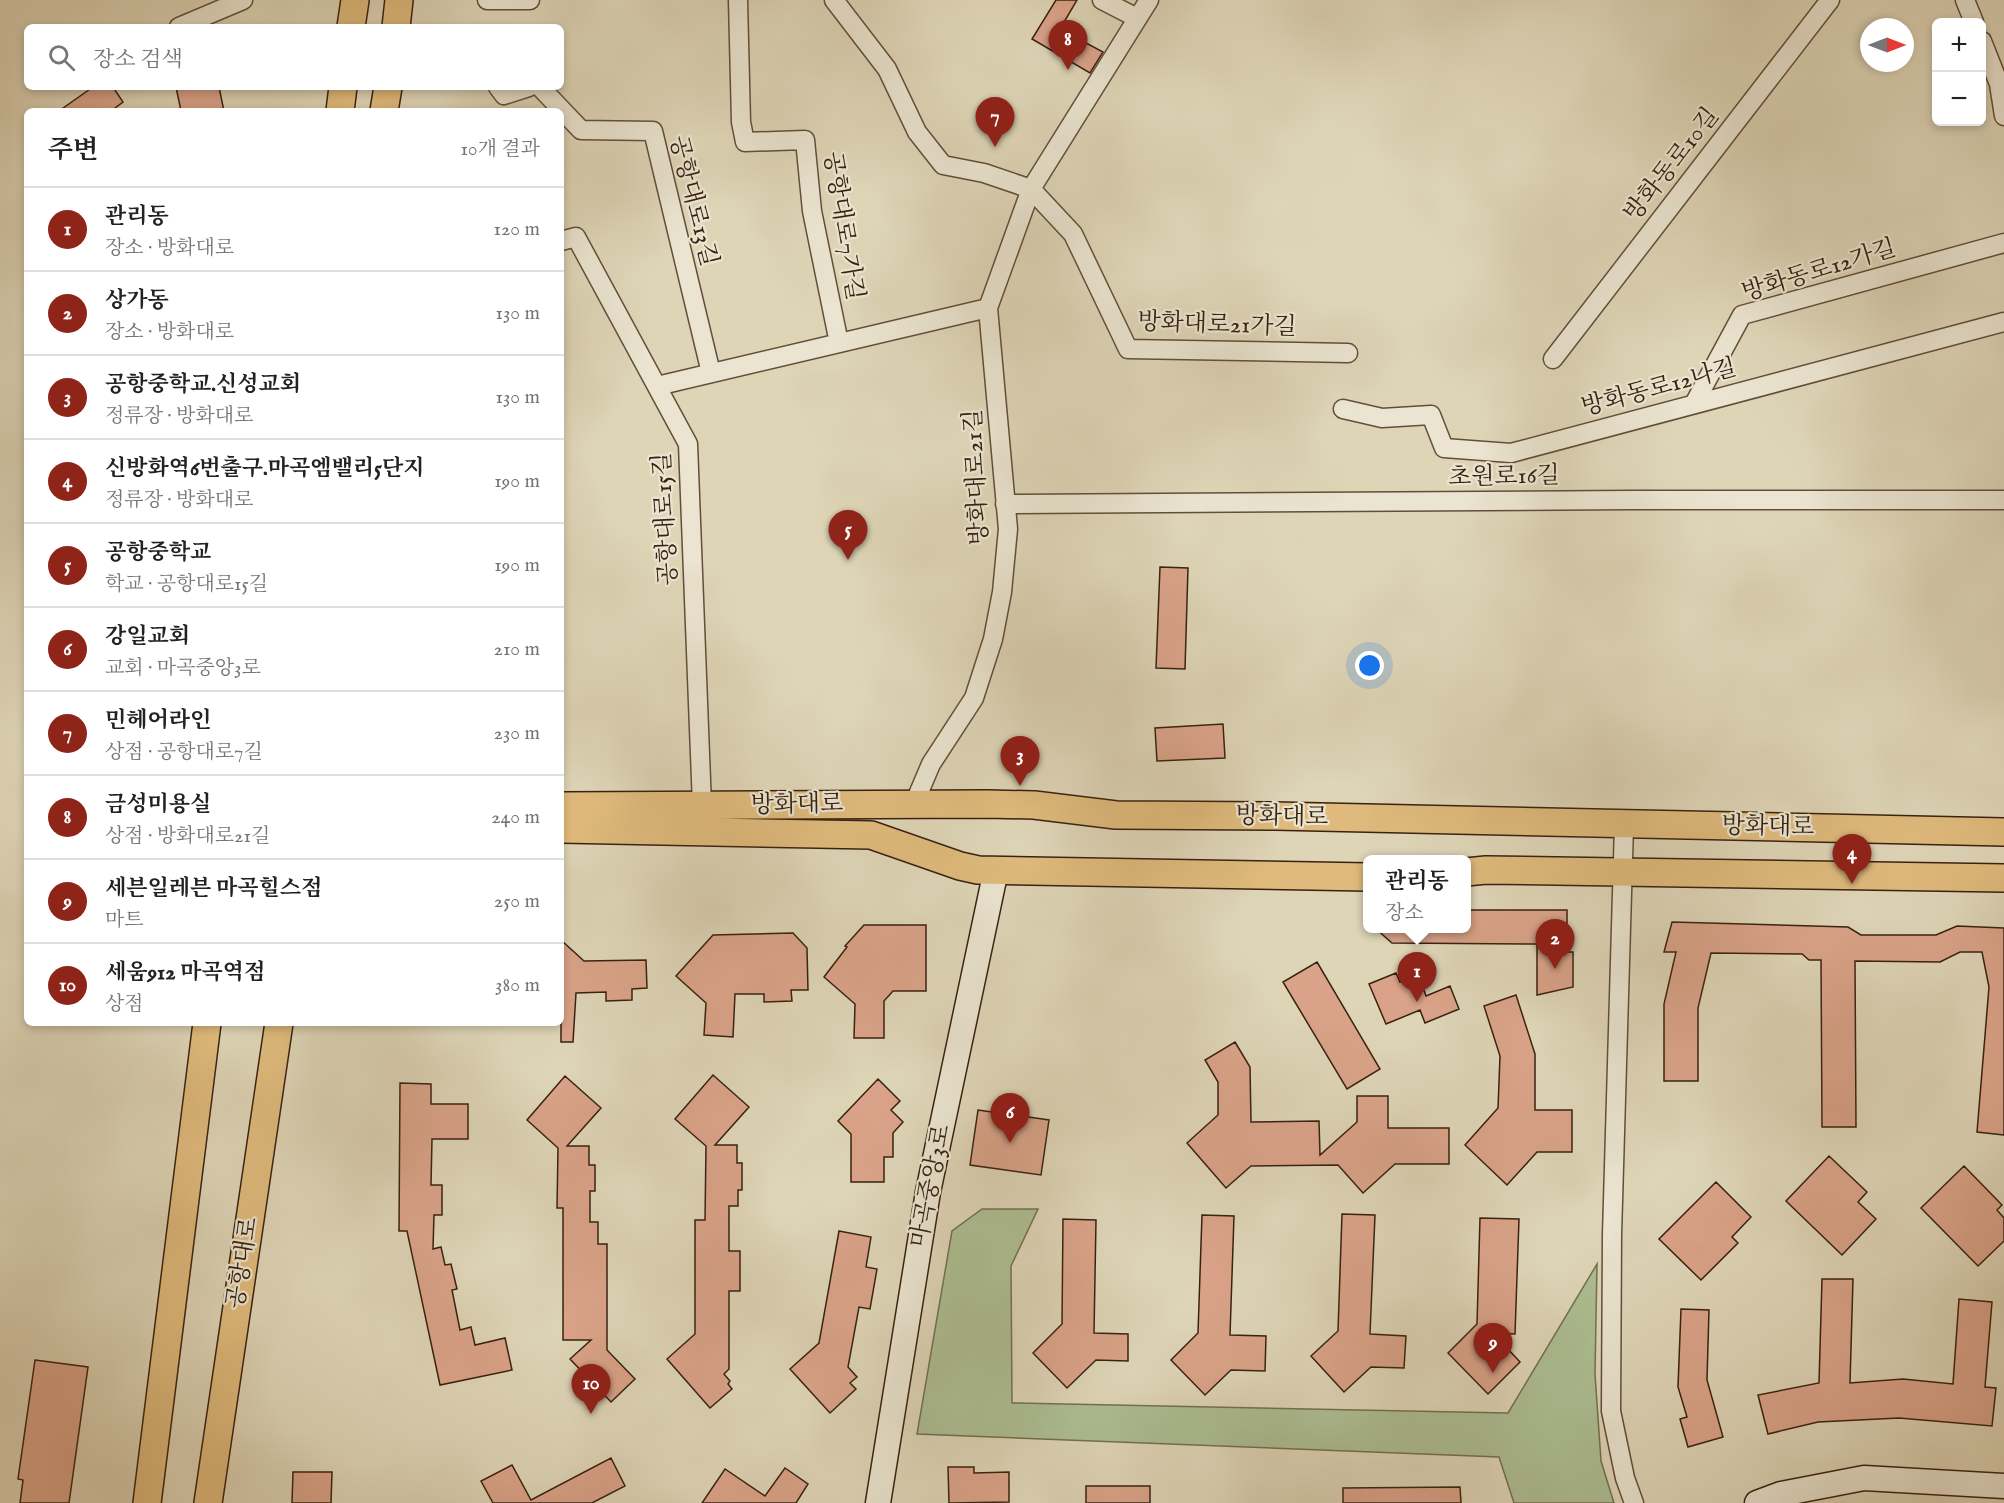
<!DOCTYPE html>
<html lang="ko">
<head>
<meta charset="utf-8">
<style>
	:root { --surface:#fff; --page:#f6f6f6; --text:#222; --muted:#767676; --line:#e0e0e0; --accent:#8f2418 }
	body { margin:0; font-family:"IM FELL English","Noto Serif KR",serif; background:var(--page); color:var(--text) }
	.controls { position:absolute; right:18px; top:18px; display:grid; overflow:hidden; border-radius:9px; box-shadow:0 3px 9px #0003 }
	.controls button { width:54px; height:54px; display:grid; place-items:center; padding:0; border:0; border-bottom:2px solid var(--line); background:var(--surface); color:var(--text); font:30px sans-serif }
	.compass { position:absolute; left:1860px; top:18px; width:54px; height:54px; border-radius:50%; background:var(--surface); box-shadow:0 3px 9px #0003; rotate:90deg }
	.you { position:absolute; left:1370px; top:666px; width:21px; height:21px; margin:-15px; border:4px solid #fff; border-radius:50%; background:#1a73e8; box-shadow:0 0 0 9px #1a73e833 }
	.badge { display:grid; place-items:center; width:39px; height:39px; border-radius:50%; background:var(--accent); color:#fff; font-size:20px; font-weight:700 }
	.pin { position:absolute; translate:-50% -50px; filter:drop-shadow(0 2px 3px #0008) }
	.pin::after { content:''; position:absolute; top:32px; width:21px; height:18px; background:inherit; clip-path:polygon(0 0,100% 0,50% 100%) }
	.popup { position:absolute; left:1363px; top:855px; width:108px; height:78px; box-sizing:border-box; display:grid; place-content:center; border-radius:9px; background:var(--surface); filter:drop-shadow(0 2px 4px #0005); font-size:20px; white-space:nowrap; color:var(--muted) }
	.popup b { font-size:22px; color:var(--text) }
	.popup::after { content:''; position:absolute; left:50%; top:100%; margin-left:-12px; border:12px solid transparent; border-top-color:var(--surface) }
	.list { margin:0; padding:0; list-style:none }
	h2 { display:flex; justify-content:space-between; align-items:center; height:78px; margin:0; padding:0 24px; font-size:26px }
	h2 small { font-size:20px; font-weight:400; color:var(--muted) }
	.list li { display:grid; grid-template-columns:39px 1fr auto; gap:18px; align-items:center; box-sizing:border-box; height:84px; padding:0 24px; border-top:2px solid var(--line) }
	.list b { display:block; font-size:22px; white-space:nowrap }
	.list p { margin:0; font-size:20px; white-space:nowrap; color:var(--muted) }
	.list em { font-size:20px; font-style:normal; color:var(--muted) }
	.icon { flex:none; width:33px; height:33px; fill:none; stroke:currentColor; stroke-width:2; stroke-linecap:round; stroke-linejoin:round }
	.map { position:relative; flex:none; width:2004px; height:1503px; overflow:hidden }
	.search { position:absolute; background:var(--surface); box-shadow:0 3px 9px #0003; left:24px; top:24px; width:540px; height:66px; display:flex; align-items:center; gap:15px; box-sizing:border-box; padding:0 21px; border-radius:9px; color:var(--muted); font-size:22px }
	.panel { position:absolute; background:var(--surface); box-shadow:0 3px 9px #0003; left:24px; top:108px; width:540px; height:918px; border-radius:9px }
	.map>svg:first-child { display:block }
	.green { fill:#acbe92; stroke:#727052; stroke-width:1.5 }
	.building { fill:#daa389; stroke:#382111; stroke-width:1.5 }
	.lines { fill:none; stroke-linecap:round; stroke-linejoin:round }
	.street-casing { stroke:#624e3a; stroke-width:21 }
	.secondary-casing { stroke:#382111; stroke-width:27 }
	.primary-casing { stroke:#382111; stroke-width:30 }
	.street { stroke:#eae4d0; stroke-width:18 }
	.secondary { stroke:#eae4d0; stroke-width:24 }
	.primary { stroke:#dfba7c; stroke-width:27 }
	.labels { text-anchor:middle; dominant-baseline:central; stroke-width:4.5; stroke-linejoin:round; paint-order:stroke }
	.street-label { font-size:24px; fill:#382111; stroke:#eae4d0 }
</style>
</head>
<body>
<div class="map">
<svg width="2004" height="1503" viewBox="0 0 2004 1503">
	<rect width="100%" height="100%" fill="#ded5b7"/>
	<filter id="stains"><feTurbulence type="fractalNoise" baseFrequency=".00333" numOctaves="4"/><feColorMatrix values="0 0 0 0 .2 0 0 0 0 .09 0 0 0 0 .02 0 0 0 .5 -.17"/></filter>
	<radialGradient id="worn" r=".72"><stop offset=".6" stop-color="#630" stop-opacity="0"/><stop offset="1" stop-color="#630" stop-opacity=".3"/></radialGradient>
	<path class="green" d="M 982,1209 L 1038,1209 L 1011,1266 L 1012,1403 L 1508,1413 L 1597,1264 L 1595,1374 L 1601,1461 L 1614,1503 L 1514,1503 L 1499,1457 L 917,1434 L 952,1231 Z"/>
	<path class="building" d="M 1056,0 L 1077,0 L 1060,29 L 1103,52 L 1090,73 L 1032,39 Z
		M 93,87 L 113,87 L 123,102 L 111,111 L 59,111 Z
		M 176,87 L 219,87 L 224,111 L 181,111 Z
		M 1160,567 L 1188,568 L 1185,669 L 1156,668 Z
		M 1223,724 L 1225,758 L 1157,761 L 1155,728 Z
		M 1467,910 L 1567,910 L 1567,952 L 1573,952 L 1573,987 L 1537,995 L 1537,944 L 1392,943 L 1375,928 L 1467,928 Z
		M 1672,922 L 1848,927 L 1861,935 L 1936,935 L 1957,926 L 2004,928 L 2004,1135 L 1977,1132 L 1989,987 L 1982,952 L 1960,952 L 1940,962 L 1855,961 L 1856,1127 L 1822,1127 L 1821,960 L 1809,960 L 1802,954 L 1711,953 L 1698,1008 L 1698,1081 L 1664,1081 L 1664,1004 L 1676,952 L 1664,952 Z
		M 864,925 L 926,925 L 926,991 L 893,991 L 884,1001 L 884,1038 L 854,1038 L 855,1004 L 824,977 L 847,947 L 845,946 Z
		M 793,933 L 807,948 L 808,990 L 791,990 L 792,1001 L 764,1002 L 764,994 L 735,994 L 733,1037 L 704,1035 L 706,1003 L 676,976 L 713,935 Z
		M 561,940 L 584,961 L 646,960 L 647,988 L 632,989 L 632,1000 L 606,1001 L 606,992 L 576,993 L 573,1042 L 561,1042 Z
		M 1317,962 L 1380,1069 L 1347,1089 L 1283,982 Z
		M 1396,973 L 1400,982 L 1407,979 L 1412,989 L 1422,985 L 1426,996 L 1450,986 L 1459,1009 L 1425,1023 L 1420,1010 L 1386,1024 L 1369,984 Z
		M 1516,995 L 1535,1054 L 1535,1110 L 1572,1110 L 1572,1152 L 1537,1152 L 1507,1185 L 1465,1145 L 1498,1108 L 1500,1056 L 1484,1006 Z
		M 1235,1042 L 1250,1067 L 1251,1122 L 1319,1121 L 1320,1155 L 1357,1122 L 1357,1096 L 1388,1096 L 1388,1128 L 1449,1128 L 1449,1164 L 1395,1164 L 1363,1193 L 1338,1165 L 1251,1166 L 1226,1188 L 1187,1143 L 1218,1115 L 1218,1082 L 1205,1060 Z
		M 713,1075 L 749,1107 L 715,1145 L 737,1145 L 737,1163 L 742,1163 L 742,1190 L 738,1190 L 738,1206 L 729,1206 L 729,1251 L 740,1251 L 740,1291 L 729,1291 L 729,1369 L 724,1374 L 730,1381 L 728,1384 L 732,1389 L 710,1408 L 667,1359 L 695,1334 L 695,1220 L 705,1220 L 706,1146 L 675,1119 Z
		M 565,1076 L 601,1108 L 567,1146 L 589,1146 L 589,1165 L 595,1165 L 595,1191 L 590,1191 L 590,1222 L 598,1222 L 598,1244 L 607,1244 L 607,1350 L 635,1379 L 611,1402 L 570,1359 L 591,1340 L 563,1340 L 563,1208 L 557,1208 L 558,1148 L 527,1120 Z
		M 878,1079 L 900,1101 L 891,1110 L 903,1122 L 893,1133 L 893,1157 L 884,1157 L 884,1182 L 851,1182 L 851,1134 L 838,1121 Z
		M 400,1083 L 431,1084 L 431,1104 L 468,1104 L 468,1139 L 432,1139 L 431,1185 L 442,1185 L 442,1215 L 434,1215 L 433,1249 L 441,1247 L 445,1265 L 451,1264 L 457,1289 L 452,1290 L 460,1330 L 471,1327 L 475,1345 L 505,1338 L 512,1370 L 440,1385 L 407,1231 L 399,1231 Z
		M 978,1110 L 1049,1120 L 1041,1175 L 970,1165 Z
		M 1829,1156 L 1867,1192 L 1858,1202 L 1876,1219 L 1842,1255 L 1786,1201 Z
		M 1964,1166 L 2002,1205 L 1997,1210 L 2004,1218 L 2004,1241 L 1978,1266 L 1921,1208 Z
		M 1716,1182 L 1751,1217 L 1732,1237 L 1738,1243 L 1701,1280 L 1659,1239 Z
		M 1342,1214 L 1375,1215 L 1370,1334 L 1406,1336 L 1404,1368 L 1371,1367 L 1344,1392 L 1311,1356 L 1338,1331 Z
		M 1202,1215 L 1234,1216 L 1230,1335 L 1266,1336 L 1265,1371 L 1231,1370 L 1205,1395 L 1171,1360 L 1198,1333 Z
		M 1480,1218 L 1519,1219 L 1515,1334 L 1493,1333 L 1520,1362 L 1488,1394 L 1448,1353 L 1477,1324 Z
		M 1063,1219 L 1096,1220 L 1094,1333 L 1128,1334 L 1128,1361 L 1096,1360 L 1067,1388 L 1033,1353 L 1062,1324 Z
		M 839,1231 L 871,1237 L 866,1267 L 877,1269 L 870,1309 L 859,1307 L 848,1367 L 857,1377 L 850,1383 L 856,1389 L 830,1413 L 790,1369 L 819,1343 Z
		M 1822,1279 L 1853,1279 L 1850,1383 L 1903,1379 L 1953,1384 L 1959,1299 L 1992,1302 L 1985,1387 L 1996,1388 L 1992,1426 L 1899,1418 L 1818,1422 L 1768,1434 L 1758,1395 L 1819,1383 Z
		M 1681,1309 L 1709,1310 L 1707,1380 L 1723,1437 L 1688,1447 L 1680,1419 L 1687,1417 L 1678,1387 Z
		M 35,1360 L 88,1367 L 69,1503 L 20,1503 L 23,1480 L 18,1479 Z
		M 611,1458 L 625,1486 L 592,1503 L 493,1503 L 481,1481 L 512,1465 L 531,1500 Z
		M 948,1467 L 974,1467 L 974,1473 L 1009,1472 L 1009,1502 L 949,1503 Z
		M 785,1468 L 808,1484 L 796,1503 L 702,1503 L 725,1469 L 765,1496 Z
		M 293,1472 L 332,1472 L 331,1503 L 292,1503 Z
		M 1086,1486 L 1150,1486 L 1150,1503 L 1086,1503 Z
		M 1460,1487 L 1461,1503 L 1343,1503 L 1343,1488 Z"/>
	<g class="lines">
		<defs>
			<path id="street" d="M 487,0 L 530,0
				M 738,0 L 741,122 L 745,142 L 805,140 L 812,211 L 839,343
				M 834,0 L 887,69 L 917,132 L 943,165 L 984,173 L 1031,189 L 1073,234 L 1128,349 L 1348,353
				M 1102,0 L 1137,18
				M 1965,0 L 1974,22
				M 179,27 L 243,0
				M 1982,41 L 1999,84 L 2004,116
				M 498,87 L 504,95 L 529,87
				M 540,87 L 581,130 L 653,131 L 711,373
				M 561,241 L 576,237 L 688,444 L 702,806
				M 1553,359 L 1830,0
				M 657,386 L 988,308
				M 1694,404 L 1742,315 L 2004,243
				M 1343,409 L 1382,418 L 1431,415 L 1444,448 L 1511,453 L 2004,322
				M 1005,504 L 1632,500 L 2004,500
				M 914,804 L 931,764 L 974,698 L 993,639 L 1002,592 L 1008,529 L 988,308 L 1031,189 L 1149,0
				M 1624,825 L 1612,1235 L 1611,1411 L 1625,1478 L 1634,1503"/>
			<path id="secondary" d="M 878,1503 L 928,1192 L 996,870
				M 1757,1503 L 1781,1494 L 1864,1478 L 2004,1486"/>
			<path id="primary" d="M 351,27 L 355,0
				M 396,27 L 399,0
				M 340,111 L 343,87
				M 384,111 L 388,87
				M 561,806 L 987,804 L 1034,805 L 1116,815 L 1275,816 L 2004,832
				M 561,829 L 871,835 L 960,866 L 978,870 L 1368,877
				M 1466,872 L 1486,870 L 2004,878
				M 147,1503 L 207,1023
				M 208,1503 L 279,1023"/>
		</defs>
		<use href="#street" class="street-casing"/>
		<use href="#secondary" class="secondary-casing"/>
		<use href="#primary" class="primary-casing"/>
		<use href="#street" class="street"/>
		<use href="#secondary" class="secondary"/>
		<use href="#primary" class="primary"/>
	</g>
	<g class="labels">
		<g class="street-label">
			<text transform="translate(1672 165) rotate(-52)">방화동로10길</text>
			<text transform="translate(693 201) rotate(76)">공항대로13길</text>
			<text transform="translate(843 226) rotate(81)">공항대로7가길</text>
			<text transform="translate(1819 271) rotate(-17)">방화동로12가길</text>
			<text transform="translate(1217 325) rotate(2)">방화대로21가길</text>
			<text transform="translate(1659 388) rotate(-15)">방화동로12나길</text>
			<text transform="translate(977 477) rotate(-93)">방화대로21길</text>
			<text transform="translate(1504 477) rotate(-1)">초원로16길</text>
			<text transform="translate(666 519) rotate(-93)">공항대로15길</text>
			<text transform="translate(797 805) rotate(-1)">방화대로</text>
			<text transform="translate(1282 817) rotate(1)">방화대로</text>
			<text transform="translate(1768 827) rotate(1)">방화대로</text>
			<text transform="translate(931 1186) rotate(-79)">마곡중앙3로</text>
			<text transform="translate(243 1263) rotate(-81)">공항대로</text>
		</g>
	</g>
	<rect width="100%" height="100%" filter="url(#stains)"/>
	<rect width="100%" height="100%" fill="url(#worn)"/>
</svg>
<div class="controls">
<button>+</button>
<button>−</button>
</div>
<svg class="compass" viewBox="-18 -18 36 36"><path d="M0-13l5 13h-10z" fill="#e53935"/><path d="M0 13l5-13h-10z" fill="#767676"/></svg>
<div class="you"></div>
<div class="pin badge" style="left:1417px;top:1002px">1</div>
<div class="popup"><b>관리동</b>장소</div>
<div class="pin badge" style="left:1555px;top:969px">2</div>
<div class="pin badge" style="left:1020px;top:786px">3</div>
<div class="pin badge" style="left:1852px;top:884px">4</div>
<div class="pin badge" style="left:848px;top:560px">5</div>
<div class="pin badge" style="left:1010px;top:1143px">6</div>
<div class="pin badge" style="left:995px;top:147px">7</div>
<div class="pin badge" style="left:1068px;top:70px">8</div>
<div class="pin badge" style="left:1493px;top:1373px">9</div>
<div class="pin badge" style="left:591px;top:1414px">10</div>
<div class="search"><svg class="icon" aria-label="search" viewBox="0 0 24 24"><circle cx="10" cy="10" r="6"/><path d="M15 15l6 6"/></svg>장소 검색</div>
<section class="panel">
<h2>주변<small>10개 결과</small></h2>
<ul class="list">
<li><span class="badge">1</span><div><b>관리동</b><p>장소 · 방화대로</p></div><em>120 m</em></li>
<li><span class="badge">2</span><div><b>상가동</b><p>장소 · 방화대로</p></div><em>130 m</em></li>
<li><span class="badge">3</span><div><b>공항중학교.신성교회</b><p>정류장 · 방화대로</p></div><em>130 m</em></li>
<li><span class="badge">4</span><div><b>신방화역6번출구.마곡엠밸리5단지</b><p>정류장 · 방화대로</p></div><em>190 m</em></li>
<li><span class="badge">5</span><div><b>공항중학교</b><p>학교 · 공항대로15길</p></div><em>190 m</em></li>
<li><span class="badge">6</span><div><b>강일교회</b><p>교회 · 마곡중앙3로</p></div><em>210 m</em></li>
<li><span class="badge">7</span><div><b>민헤어라인</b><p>상점 · 공항대로7길</p></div><em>230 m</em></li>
<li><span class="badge">8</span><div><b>금성미용실</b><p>상점 · 방화대로21길</p></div><em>240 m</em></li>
<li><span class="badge">9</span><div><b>세븐일레븐 마곡힐스점</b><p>마트</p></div><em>250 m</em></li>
<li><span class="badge">10</span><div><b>세움912 마곡역점</b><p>상점</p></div><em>380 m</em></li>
</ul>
</section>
</div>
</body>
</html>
